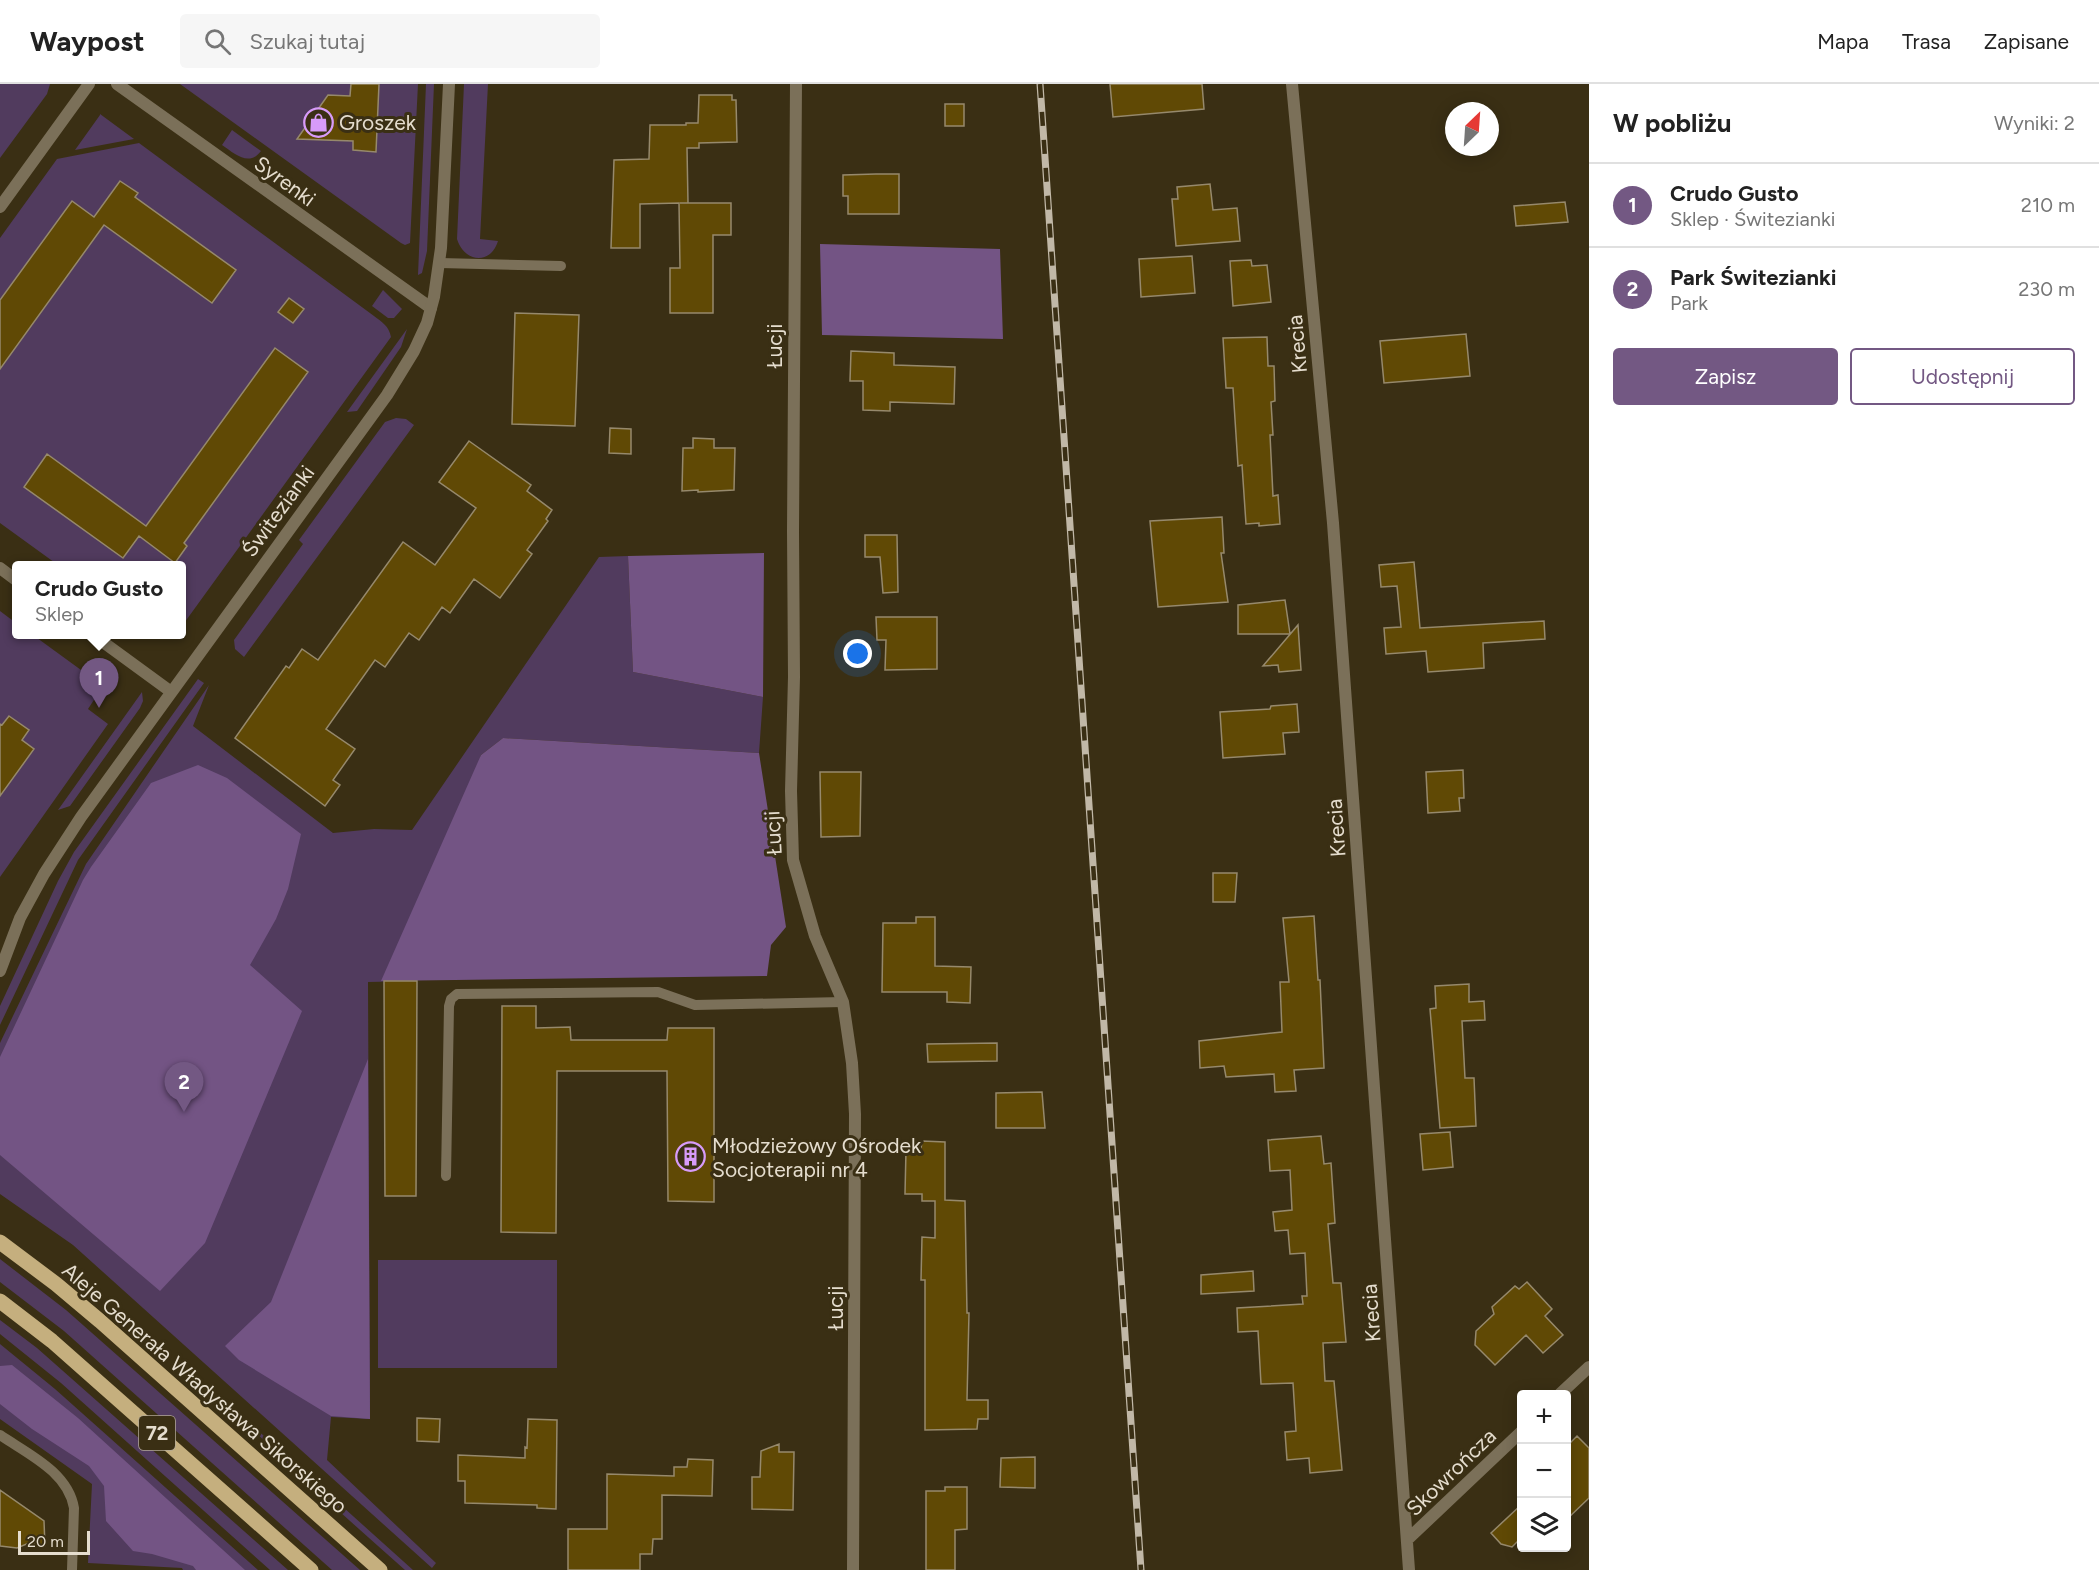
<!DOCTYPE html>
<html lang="pl">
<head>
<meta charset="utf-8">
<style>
	:root { --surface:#fff; --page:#f6f6f6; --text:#222; --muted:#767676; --line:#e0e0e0; --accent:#735883 }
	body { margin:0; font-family:Figtree,sans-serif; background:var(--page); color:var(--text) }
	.controls { position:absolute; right:18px; bottom:18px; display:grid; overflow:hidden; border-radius:6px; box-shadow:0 3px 15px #0003 }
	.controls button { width:54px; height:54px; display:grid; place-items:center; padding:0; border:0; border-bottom:2px solid var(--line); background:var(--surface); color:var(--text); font:30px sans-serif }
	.compass { position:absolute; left:1445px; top:18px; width:54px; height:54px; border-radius:50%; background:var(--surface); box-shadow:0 3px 15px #0003; rotate:25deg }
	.scale { position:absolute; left:18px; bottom:15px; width:72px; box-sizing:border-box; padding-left:6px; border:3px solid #e5ddce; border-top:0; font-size:16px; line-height:21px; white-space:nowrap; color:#e5ddce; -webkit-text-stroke:4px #3a2f14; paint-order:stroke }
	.you { position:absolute; left:858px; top:570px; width:21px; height:21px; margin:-15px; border:4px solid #fff; border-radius:50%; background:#1a73e8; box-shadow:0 0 0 9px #1a73e833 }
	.badge { display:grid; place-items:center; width:39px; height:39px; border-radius:50%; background:var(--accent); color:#fff; font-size:20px; font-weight:700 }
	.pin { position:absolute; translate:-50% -50px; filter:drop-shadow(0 2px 3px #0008) }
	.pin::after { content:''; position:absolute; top:32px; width:21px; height:18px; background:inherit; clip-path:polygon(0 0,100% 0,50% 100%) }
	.popup { position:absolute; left:12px; top:477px; width:174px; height:78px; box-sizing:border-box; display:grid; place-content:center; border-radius:6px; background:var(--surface); filter:drop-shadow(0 2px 4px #0005); font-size:20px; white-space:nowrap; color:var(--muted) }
	.popup b { font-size:22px; color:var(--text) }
	.popup::after { content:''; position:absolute; left:50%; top:100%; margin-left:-12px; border:12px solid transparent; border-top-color:var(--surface) }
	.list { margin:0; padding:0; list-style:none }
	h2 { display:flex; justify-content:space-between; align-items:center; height:78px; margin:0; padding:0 24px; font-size:26px }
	h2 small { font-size:20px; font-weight:400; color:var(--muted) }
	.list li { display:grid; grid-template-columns:39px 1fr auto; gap:18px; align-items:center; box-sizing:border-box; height:84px; padding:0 24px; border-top:2px solid var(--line) }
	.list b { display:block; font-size:22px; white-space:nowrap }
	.list p { margin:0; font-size:20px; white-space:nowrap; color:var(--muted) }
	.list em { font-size:20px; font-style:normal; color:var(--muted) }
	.actions { display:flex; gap:12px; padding:18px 24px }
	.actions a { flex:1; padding:14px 0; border:2px solid var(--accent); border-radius:6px; text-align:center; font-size:21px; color:var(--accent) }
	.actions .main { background:var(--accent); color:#fff }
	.icon { flex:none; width:33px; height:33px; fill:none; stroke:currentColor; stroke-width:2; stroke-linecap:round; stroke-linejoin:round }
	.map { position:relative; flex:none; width:1589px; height:1486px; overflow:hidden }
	header { display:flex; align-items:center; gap:36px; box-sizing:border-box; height:84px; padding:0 30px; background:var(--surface); border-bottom:2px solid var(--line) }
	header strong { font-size:28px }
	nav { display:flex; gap:33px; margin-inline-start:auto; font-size:21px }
	.search { width:420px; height:54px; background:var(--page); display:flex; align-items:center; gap:15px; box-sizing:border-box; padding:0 21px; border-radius:6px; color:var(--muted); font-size:22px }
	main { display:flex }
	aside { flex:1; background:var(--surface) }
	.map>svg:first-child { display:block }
	.green { fill:#513b5e }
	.forest { fill:#735484 }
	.building { fill:#604905; stroke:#96896c; stroke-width:1.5 }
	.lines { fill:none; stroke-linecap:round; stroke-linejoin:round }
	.service { stroke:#7b7059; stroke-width:10 }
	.minor { stroke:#7b7059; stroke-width:12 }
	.tertiary { stroke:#7b7059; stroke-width:12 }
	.primary { stroke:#c5af7e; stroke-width:15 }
	.rail-casing { stroke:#c1b8a7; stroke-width:7 }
	.rail { stroke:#3a2f14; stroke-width:4.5; stroke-dasharray:14; stroke-linecap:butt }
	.labels { text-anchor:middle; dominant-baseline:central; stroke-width:6; stroke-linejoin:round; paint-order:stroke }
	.shield { fill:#3a2f14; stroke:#b2a996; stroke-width:1.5 }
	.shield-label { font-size:20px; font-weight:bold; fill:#e5ddce }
	.poi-label { font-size:21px; fill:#e5ddce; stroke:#3a2f14; text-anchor:start }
	.street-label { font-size:21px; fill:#e5ddce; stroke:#3a2f14 }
</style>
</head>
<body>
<header>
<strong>Waypost</strong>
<div class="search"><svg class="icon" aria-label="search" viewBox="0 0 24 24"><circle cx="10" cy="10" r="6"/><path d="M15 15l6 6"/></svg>Szukaj tutaj</div>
<nav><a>Mapa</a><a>Trasa</a><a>Zapisane</a></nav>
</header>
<main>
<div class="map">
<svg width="1589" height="1486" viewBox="0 0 1589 1486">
	<rect width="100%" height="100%" fill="#3a2f14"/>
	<path class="green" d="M 0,0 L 50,0 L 47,10 L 0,74 Z
		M 180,0 L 418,0 L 410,159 L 405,161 L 401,159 Z
		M 426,0 L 434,0 L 427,167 L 422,189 L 418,191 Z
		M 464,0 L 488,0 L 480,155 L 498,157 C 490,182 464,178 457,155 Z
		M 100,30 L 134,55 L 75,66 L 100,31 Z
		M 232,46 L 261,67 C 249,83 235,70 222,61 Z
		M 139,59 L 374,232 C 382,238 389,242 391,253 L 182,542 L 182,482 L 58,481 L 0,439 L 0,154 L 57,75 Z
		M 383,206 L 402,225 L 394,234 L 388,234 L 372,222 Z
		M 407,245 L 401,263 L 357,327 L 347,328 Z
		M 396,334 L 406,335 L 414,341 L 244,573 L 235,565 L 234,556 L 303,460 L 299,456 L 385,338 Z
		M 628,472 L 633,588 L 763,613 L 759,669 L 503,654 L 481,671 L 417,897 L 368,898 L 370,1335 L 331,1333 L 327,1376 L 436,1479 L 432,1484 L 73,1161 L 0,1110 L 0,959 L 86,780 L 209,601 L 193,642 L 333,749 L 374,745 L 412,746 L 599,473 Z
		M 0,527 L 16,539 L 16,550 L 33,551 L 103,602 L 88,625 L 108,640 L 0,793 Z
		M 198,595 L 204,599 L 78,776 L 0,941 L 0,922 L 58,797 L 74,768 Z
		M 142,608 L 143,617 L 140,624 L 70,722 L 58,726 Z
		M 0,1175 L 66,1226 L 360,1486 L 332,1486 L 64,1247 L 0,1198 Z
		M 378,1176 L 557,1176 L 557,1284 L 378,1284 Z
		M 0,1236 L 37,1264 L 288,1486 L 270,1486 L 61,1299 L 0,1250 Z
		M 0,1260 L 55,1305 L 258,1486 L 183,1486 L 182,1484 L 88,1479 L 92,1400 L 0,1335 Z
		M 224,1316 L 413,1486 L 405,1486 C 343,1431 281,1376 224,1316 Z"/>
	<path class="forest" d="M 820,160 L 1000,165 L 1003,255 L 822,251 Z
		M 764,469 L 763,613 L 633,588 L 628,472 Z
		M 503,654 L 759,669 L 786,843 L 771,861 L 767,892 L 381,897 L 481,671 Z
		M 198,681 L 227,694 L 301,750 L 288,805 L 276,835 L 250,881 L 302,927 L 205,1159 L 160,1207 L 0,1071 L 0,973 L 83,796 L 91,783 L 151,699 Z
		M 368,975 L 370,1335 L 331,1332 L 239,1276 L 225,1262 L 271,1218 Z
		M 12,1281 L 78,1334 L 245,1486 L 196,1486 L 193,1482 L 152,1470 L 133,1467 L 106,1437 L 104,1402 L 89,1382 L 32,1345 L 0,1320 L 0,1282 Z"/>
	<path class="building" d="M 351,0 L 379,0 L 376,68 L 353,66 L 353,57 L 297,55 L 328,11 L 350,12 Z
		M 1110,0 L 1202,0 L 1204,25 L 1113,33 Z
		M 699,11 L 732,11 L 732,16 L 736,16 L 737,58 L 699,59 L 699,64 L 687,64 L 688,119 L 680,119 L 731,119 L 731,151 L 713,151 L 713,229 L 670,229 L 670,184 L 680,184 L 679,119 L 640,120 L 640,164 L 611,164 L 614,76 L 649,75 L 650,41 L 686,41 L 686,39 L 698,39 Z
		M 945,20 L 964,20 L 964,42 L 945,42 Z
		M 876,90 L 899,90 L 899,130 L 848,130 L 848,112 L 843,112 L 843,91 Z
		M 120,97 L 138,109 L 135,113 L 236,186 L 212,219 L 104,141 L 0,285 L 0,216 L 72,117 L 94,133 Z
		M 1210,100 L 1213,126 L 1237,124 L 1240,157 L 1176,162 L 1172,115 L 1178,115 L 1177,103 Z
		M 1565,118 L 1568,138 L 1516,142 L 1514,122 Z
		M 1192,172 L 1195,209 L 1141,213 L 1139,175 Z
		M 1251,176 L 1252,182 L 1267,181 L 1271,218 L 1233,222 L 1230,177 Z
		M 289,214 L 304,225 L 293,239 L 278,228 Z
		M 515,229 L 579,231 L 575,342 L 512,340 Z
		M 1466,250 L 1470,292 L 1384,299 L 1380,257 Z
		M 1267,253 L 1268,282 L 1274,282 L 1275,317 L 1271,318 L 1273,351 L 1270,351 L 1273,412 L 1278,411 L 1280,440 L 1259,442 L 1259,439 L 1246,440 L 1242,381 L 1238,382 L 1233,304 L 1226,304 L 1223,254 Z
		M 275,264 L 308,288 L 184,459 L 187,462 L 175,479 L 139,452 L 123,474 L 24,403 L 47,370 L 146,442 Z
		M 851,267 L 894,269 L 894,281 L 955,283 L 954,320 L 890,318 L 890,327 L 863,326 L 863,297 L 850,297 Z
		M 610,344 L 631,345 L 631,370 L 609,369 Z
		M 693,354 L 714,355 L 714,364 L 735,364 L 734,406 L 698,408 L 698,406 L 682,407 L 683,364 L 693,364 Z
		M 469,357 L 531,401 L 527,407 L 552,426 L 546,435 L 548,437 L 527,466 L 532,470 L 500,514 L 474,495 L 450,529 L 442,523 L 419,556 L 409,549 L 385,583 L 375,576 L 326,645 L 355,665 L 333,696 L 340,701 L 325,722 L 235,654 L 286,582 L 289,584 L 302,565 L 318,576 L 403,458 L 435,481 L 476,424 L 439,398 Z
		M 1222,433 L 1224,469 L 1221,469 L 1228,518 L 1158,523 L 1150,437 Z
		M 865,451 L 897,451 L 898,508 L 883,509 L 880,473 L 865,473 Z
		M 1414,478 L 1420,544 L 1544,537 L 1545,555 L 1483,559 L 1484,584 L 1428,588 L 1426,567 L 1386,570 L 1384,544 L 1401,543 L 1397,502 L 1381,503 L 1379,481 Z
		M 1285,516 L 1290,550 L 1238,550 L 1238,521 Z
		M 876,533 L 937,533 L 937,585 L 885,586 L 886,556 L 877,556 Z
		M 1298,541 L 1301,586 L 1279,588 L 1278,581 L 1263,582 Z
		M 1297,620 L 1299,648 L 1283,649 L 1285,670 L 1223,674 L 1220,628 L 1270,625 L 1271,622 Z
		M 9,632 L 29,646 L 22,656 L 34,665 L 0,712 L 0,640 L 2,641 Z
		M 1463,686 L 1464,714 L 1459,714 L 1460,727 L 1428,729 L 1426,688 Z
		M 820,688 L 861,688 L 860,752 L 821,753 Z
		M 1213,789 L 1237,789 L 1235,818 L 1213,818 Z
		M 1314,832 L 1318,896 L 1320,896 L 1324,984 L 1294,986 L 1296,1007 L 1275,1008 L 1274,990 L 1226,993 L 1224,982 L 1200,984 L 1199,957 L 1282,948 L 1280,898 L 1289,898 L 1283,834 Z
		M 916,833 L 935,833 L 935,882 L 971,883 L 970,919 L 947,918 L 947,908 L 882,908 L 883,839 L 916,839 Z
		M 384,897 L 417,897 L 416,1112 L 385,1112 Z
		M 1469,900 L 1469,918 L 1484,917 L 1485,936 L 1462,937 L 1465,994 L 1474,994 L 1476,1042 L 1440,1044 L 1430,925 L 1436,924 L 1435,902 Z
		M 502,922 L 536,922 L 536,944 L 570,943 L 571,956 L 667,956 L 668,944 L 714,944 L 714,1118 L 668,1117 L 667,987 L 557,987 L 556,1149 L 501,1148 Z
		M 997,959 L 997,977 L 928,978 L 927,960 Z
		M 1042,1008 L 1045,1044 L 996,1044 L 996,1009 Z
		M 1450,1048 L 1453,1083 L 1423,1086 L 1420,1050 Z
		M 1321,1052 L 1324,1080 L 1331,1079 L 1335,1139 L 1328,1140 L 1333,1199 L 1341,1199 L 1346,1258 L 1323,1259 L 1325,1297 L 1334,1297 L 1342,1386 L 1310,1389 L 1309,1374 L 1287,1376 L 1285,1348 L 1296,1347 L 1293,1299 L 1261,1300 L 1258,1247 L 1238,1248 L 1237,1224 L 1303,1220 L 1302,1212 L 1307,1212 L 1305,1169 L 1290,1170 L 1288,1146 L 1275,1147 L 1273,1128 L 1292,1126 L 1290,1086 L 1270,1087 L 1268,1056 Z
		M 922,1057 L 945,1058 L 945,1116 L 965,1117 L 967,1229 L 969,1229 L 967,1316 L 988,1316 L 988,1335 L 978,1335 L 977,1345 L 925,1346 L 925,1196 L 921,1196 L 922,1153 L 935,1154 L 935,1117 L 922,1117 L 922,1110 L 905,1110 L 906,1066 L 921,1065 Z
		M 1253,1187 L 1254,1207 L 1201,1210 L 1201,1191 Z
		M 1527,1198 L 1552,1225 L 1545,1232 L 1563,1251 L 1543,1269 L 1526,1251 L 1495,1281 L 1475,1261 L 1476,1247 L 1494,1230 L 1492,1223 L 1515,1202 L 1519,1205 Z
		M 417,1334 L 440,1335 L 439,1358 L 417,1357 Z
		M 528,1335 L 557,1336 L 556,1425 L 537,1424 L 537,1421 L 465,1419 L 465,1397 L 458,1397 L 458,1371 L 525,1374 L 525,1363 L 527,1364 Z
		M 1577,1352 L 1589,1364 L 1589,1414 L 1566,1436 L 1566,1363 Z
		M 779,1360 L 779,1368 L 794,1368 L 793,1426 L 752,1425 L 752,1393 L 760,1393 L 761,1367 Z
		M 1035,1373 L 1035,1404 L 1000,1403 L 1001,1374 Z
		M 688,1375 L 713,1376 L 712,1412 L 662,1411 L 662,1455 L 653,1455 L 652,1470 L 640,1470 L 640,1486 L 568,1486 L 568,1445 L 607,1445 L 607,1390 L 674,1392 L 674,1383 L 687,1383 Z
		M 945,1403 L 967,1403 L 967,1445 L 955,1446 L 955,1486 L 926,1486 L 926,1407 L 945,1407 Z
		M 0,1406 L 44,1437 L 45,1462 L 29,1459 L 17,1464 L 0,1462 Z
		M 1521,1421 L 1521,1454 L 1512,1463 L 1501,1460 L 1491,1449 Z"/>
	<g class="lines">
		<path class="service" d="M 440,179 L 561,182
			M 446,1092 L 449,922 L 451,915 L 457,910 L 658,908 L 695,921 L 843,918
			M 0,1351 C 28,1370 68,1388 74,1424 L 72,1486"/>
		<path class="minor" d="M 117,0 L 431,224
			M 796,0 L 793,447 L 794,593 L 791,707 L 793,776 L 815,852 L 843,918 L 852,979 L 855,1030 L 853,1486
			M 1292,0 L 1333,439 L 1409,1486
			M 0,123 L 89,0
			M 0,484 L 16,496
			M 92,550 L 170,607
			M 1560,1310 L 1589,1283
			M 1407,1456 L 1522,1347"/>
		<path class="tertiary" d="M 0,887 L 20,834 L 44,790 L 81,733 L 387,311 L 414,267 L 427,239 L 434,213 L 441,164 L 449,0"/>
		<path class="primary" d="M 0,1158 L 56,1200 L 100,1237 L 380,1486
			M 0,1217 L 52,1257 L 311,1486"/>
		<defs>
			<path id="rail" d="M 1040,0 L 1141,1486"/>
		</defs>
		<use href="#rail" class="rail-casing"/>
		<use href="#rail" class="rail"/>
	</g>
	<defs>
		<symbol id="shop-ring" viewBox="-11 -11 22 22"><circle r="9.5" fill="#3a2f14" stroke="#d79bf9" stroke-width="1.5"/><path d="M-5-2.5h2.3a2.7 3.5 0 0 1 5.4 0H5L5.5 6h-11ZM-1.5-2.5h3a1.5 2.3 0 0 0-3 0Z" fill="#d79bf9"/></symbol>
		<symbol id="building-ring" viewBox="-11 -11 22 22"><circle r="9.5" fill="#3a2f14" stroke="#d79bf9" stroke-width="1.5"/><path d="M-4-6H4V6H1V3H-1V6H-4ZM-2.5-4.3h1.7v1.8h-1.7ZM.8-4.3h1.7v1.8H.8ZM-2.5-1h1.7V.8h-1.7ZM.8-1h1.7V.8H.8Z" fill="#d79bf9"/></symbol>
	</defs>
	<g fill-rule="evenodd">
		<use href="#shop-ring" x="302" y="22" width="33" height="33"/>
		<use href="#building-ring" x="674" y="1056" width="33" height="33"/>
	</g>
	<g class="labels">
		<rect class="shield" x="139" y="1332" width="36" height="34" rx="4.5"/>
		<g class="shield-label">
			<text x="157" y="1349">72</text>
		</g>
		<g class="poi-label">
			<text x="339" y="38">Groszek</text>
			<text x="712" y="1061">Młodzieżowy Ośrodek<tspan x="712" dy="24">Socjoterapii nr 4</tspan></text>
		</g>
		<g class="street-label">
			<text transform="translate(285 97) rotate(36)">Syrenki</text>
			<text transform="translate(1297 260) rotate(-95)">Krecia</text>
			<text transform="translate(774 262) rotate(-90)">Łucji</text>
			<text transform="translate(278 427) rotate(-54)">Świtezianki</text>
			<text transform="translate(1336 744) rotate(-94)">Krecia</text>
			<text transform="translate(773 749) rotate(-93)">Łucji</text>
			<text transform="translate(835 1224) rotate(-90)">Łucji</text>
			<text transform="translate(1371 1229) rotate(-94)">Krecia</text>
			<text transform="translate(205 1304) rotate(41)">Aleje Generała Władysława Sikorskiego</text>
			<text transform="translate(1451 1388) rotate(-44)">Skowrończa</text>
		</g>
	</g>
</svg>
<div class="controls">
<button>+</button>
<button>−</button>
<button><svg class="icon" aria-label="layers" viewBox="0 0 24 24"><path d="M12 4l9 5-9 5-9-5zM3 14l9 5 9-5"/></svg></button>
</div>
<svg class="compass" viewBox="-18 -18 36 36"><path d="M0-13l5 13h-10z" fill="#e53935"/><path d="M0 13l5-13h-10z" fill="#767676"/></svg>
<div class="scale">20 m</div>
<div class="you"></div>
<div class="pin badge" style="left:99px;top:624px">1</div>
<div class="popup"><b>Crudo Gusto</b>Sklep</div>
<div class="pin badge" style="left:184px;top:1028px">2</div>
</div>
<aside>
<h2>W pobliżu<small>Wyniki: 2</small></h2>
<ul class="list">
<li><span class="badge">1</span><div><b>Crudo Gusto</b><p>Sklep · Świtezianki</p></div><em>210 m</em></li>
<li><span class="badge">2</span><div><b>Park Świtezianki</b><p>Park</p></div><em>230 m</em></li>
</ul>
<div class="actions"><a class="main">Zapisz</a><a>Udostępnij</a></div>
</aside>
</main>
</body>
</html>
